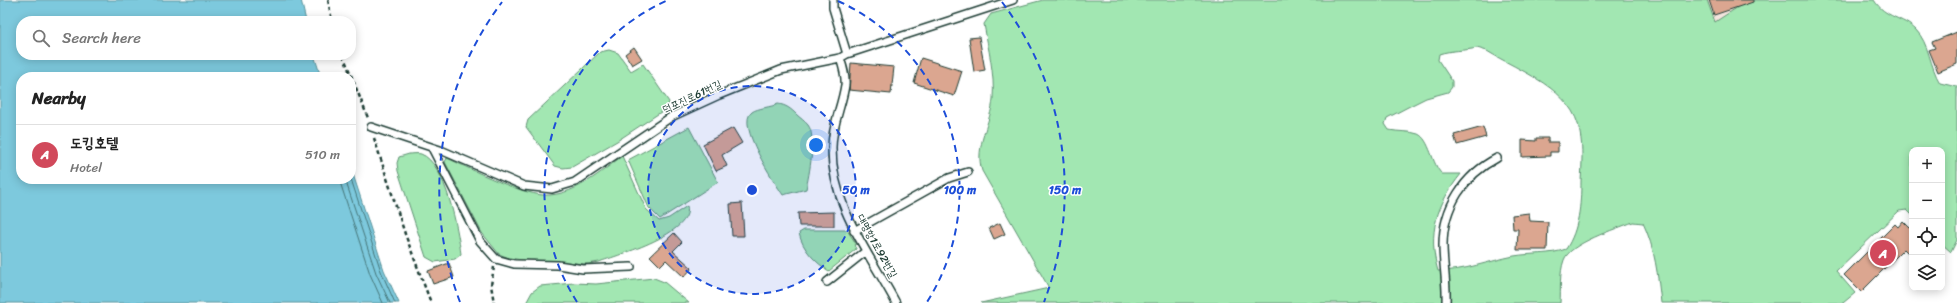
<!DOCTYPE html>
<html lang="en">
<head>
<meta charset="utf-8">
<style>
	:root { --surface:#fff; --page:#f6f6f6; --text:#222; --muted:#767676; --line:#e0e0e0; --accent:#d1495b }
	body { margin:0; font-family:Sriracha,"Poor Story",sans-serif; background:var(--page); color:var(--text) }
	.controls { position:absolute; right:12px; bottom:12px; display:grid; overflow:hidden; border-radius:8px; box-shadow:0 2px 10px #0003 }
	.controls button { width:36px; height:36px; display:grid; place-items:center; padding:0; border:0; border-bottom:1px solid var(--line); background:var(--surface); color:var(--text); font:20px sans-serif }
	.you { position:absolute; left:816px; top:145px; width:14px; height:14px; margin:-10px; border:3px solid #fff; border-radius:50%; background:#1a73e8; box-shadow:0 0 0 6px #1a73e833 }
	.badge { display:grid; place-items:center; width:26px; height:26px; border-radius:50%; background:var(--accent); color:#fff; font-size:13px; font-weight:700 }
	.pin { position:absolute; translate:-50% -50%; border:2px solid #fff; box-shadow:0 1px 4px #0006 }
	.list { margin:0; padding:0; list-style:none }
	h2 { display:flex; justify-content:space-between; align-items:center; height:52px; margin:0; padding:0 16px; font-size:17px }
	h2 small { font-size:13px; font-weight:400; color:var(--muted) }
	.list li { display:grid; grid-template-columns:26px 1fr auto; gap:12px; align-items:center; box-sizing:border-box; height:60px; padding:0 16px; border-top:1px solid var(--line) }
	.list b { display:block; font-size:15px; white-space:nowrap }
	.list p { margin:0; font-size:13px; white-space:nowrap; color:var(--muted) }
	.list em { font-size:13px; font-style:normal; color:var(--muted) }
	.icon { flex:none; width:22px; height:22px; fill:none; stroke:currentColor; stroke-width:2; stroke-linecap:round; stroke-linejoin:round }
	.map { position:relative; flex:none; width:1957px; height:303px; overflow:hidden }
	.search { position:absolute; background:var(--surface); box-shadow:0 2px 10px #0003; left:16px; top:16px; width:340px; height:44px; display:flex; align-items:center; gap:10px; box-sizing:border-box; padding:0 14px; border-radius:16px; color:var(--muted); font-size:15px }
	.panel { position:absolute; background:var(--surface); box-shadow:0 2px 10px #0003; left:16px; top:72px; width:340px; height:112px; border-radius:16px }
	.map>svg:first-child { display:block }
	.built { fill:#f4e4de }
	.green { fill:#a2e7b2; stroke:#609273; fill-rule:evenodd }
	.water { fill:#7dc9dd; stroke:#579199 }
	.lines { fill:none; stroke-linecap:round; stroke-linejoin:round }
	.shore { stroke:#457578; stroke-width:1 }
	.building { fill:#dba690; stroke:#1f3d34 }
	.lane-casing { stroke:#1f3d34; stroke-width:10 }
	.path { stroke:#1f3d34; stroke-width:2.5; stroke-dasharray:4 3; stroke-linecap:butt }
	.lane { stroke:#fff; stroke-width:7 }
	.ring { fill:none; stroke:#1d4ed8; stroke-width:2; stroke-dasharray:7 5 }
	.labels { text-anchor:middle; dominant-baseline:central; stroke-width:3; stroke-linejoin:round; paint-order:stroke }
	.street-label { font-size:11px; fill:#1f3d34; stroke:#fff }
	.centre { fill:#1d4ed8; stroke:#fff; stroke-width:2 }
	.ring-label { font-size:12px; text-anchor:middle; font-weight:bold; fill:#1d4ed8; stroke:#fff; stroke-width:3; stroke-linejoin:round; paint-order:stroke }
</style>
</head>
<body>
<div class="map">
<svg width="1957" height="303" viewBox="0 0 1957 303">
	<rect width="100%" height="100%" fill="#fff"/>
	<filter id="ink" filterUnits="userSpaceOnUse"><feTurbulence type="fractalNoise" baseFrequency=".025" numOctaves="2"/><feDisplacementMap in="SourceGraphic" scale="8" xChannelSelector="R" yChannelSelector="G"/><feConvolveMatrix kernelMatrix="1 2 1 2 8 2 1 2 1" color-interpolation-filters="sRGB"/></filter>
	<g filter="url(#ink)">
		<path class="built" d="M 1707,0 L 1741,0 L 1741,5 L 1715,23 Z"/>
		<path class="green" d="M 1043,0 L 1707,0 L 1715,22 L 1741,5 L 1741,0 L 1874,0 C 1885,18 1903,17 1916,30 C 1929,43 1930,67 1940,83 L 1957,87 L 1957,240 L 1951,252 L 1942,244 L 1942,150 L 1912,150 L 1912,215 L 1907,210 L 1899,211 L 1836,271 L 1855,293 L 1843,303 L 1661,303 C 1658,276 1655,248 1643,223 L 1633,222 C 1616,229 1570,243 1564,260 C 1559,274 1561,289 1560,303 L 981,303 L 1049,288 L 982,171 C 974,146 991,123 993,99 C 995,74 988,48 984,24 L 991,14 ZM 1477,48 L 1487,51 C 1519,71 1574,89 1580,133 C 1583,148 1582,165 1581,181 C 1581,205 1579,229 1566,249 C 1550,255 1532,253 1514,256 C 1489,261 1464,271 1438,271 C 1427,233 1437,204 1461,174 L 1442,174 C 1432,165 1430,139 1418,134 C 1410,131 1398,132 1389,130 L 1385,124 L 1387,118 L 1408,107 L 1426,98 L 1448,92 L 1452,87 L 1452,81 L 1438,60 L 1439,54 C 1451,50 1464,51 1477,48 Z
			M 609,50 L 618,53 L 631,71 L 643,64 L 669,102 L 667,108 L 617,141 L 572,167 L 563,168 L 555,166 L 526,127 L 528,120 L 600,52 Z
			M 778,104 C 786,105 791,109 796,114 C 800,118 805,121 808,125 C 817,136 809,175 806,189 L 783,195 C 775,183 735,123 752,112 C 757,108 772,107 778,104 Z
			M 689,127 L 718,182 L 660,219 L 649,208 L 628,160 Z
			M 409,154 C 412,154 418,153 421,154 C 446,163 458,231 461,254 L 455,259 L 435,262 L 426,257 L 398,171 L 397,163 L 399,157 Z
			M 622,156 L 646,209 L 659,221 L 669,218 L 687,206 C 695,233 618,255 599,262 L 588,264 L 522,260 L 509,258 L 499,254 L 482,233 L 445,162 L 447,158 C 469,168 527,198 550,195 C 577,193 601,172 622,156 Z
			M 804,230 L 847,230 L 855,242 L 856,249 L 829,271 C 816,263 802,249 799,233 Z
			M 654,278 L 664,282 L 689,303 L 526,303 L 532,292 L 540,286 L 574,283 L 596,284 Z"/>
		<path class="water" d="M 0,0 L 301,0 L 306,21 L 21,21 L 21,55 L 314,55 L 321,77 L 21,77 L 21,179 L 351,179 L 351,168 L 384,270 L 399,303 L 0,303 Z"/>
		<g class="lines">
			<path class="shore" d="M 339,179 L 370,274 L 383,303
				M 345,179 L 376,273 L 390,303
				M 351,179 L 381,271 L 395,303"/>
		</g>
		<path class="building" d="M 1709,0 L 1753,0 L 1753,2 L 1714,15 Z
			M 1957,32 L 1957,64 L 1938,72 L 1929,50 L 1935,48 L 1932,42 Z
			M 979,37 L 985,70 L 974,72 L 969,38 Z
			M 634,47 L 642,59 L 632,65 L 625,54 Z
			M 921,58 L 962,71 L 954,96 L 914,83 Z
			M 851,63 L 894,67 L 891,94 L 849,90 Z
			M 1483,127 L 1486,137 L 1457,145 L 1454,135 Z
			M 733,128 L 742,143 L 722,155 L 727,166 L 716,171 L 703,144 Z
			M 1536,138 L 1548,138 L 1548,142 L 1558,142 L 1558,152 L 1550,152 L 1550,156 L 1522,157 L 1522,140 L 1536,141 Z
			M 742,203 L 744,236 L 732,236 L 730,204 Z
			M 834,212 L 834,226 L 799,226 L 798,213 Z
			M 1529,213 L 1530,221 L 1548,222 L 1547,250 L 1517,250 L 1518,229 L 1513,229 L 1512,215 Z
			M 1903,221 L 1912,230 L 1912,257 L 1904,249 L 1861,292 L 1844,275 L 1895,224 L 1898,227 Z
			M 1000,223 L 1005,234 L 994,239 L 989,228 Z
			M 674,233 L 682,242 L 673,251 L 692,268 L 684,277 L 666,260 L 660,266 L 650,256 Z
			M 449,263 L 454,277 L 433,284 L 428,271 Z"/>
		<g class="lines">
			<defs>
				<path id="lane" d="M 833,0 L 833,8 L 847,54
					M 840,58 C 843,67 846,76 845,85 C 842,106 832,125 832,147 C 831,206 870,254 896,303
					M 371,127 L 443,151 L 524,186 L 552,189 L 575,182 L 671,117 L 719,95 L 781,70 L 840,58 L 847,54 L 1013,0
					M 432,148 L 480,241 L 496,259 L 514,264 L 558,265 L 583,269 L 631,267
					M 854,231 L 949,178 L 968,172
					M 827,282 L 866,251
					M 1446,303 C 1447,283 1443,264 1443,245 C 1443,207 1464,175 1497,158"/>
			</defs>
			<use href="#lane" class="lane-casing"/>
			<path class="path" d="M 328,0 L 332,21
				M 343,55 L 368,118
				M 374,138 L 405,234 L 431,303
				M 494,267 L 491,285 L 494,303"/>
			<use href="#lane" class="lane"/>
		</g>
	</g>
	<circle cx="752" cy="190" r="104" fill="#1d4ed8" fill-opacity=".12"/>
	<g class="ring">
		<circle cx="752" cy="190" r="104"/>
		<path d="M577 302A208 208 0 0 1 666 1M838 1A208 208 0 0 1 927 302"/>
		<path d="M460 302A313 313 0 0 1 502 2M1002 2A313 313 0 0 1 1044 302"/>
	</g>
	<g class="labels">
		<g class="street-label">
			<text transform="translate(692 97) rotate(-25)">덕포진로61번길</text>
			<text transform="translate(877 246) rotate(61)">대명항1로92번길</text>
		</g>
	</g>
	<circle cx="752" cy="190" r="6" class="centre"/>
	<g class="ring-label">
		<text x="856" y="194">50 m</text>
		<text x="960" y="194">100 m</text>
		<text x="1065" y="194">150 m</text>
	</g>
</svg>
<div class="controls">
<button>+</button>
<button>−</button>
<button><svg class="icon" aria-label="locate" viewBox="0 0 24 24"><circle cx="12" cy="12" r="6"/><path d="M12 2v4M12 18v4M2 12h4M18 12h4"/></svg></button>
<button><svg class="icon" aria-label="layers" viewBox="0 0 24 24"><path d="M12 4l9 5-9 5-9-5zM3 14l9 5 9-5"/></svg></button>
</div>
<div class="you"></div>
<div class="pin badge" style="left:1883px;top:253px">A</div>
<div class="search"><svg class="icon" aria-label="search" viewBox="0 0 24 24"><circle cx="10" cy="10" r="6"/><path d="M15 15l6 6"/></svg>Search here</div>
<section class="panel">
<h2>Nearby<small></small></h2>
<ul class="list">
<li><span class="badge">A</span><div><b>도킹호텔</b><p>Hotel</p></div><em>510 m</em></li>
</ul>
</section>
</div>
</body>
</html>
